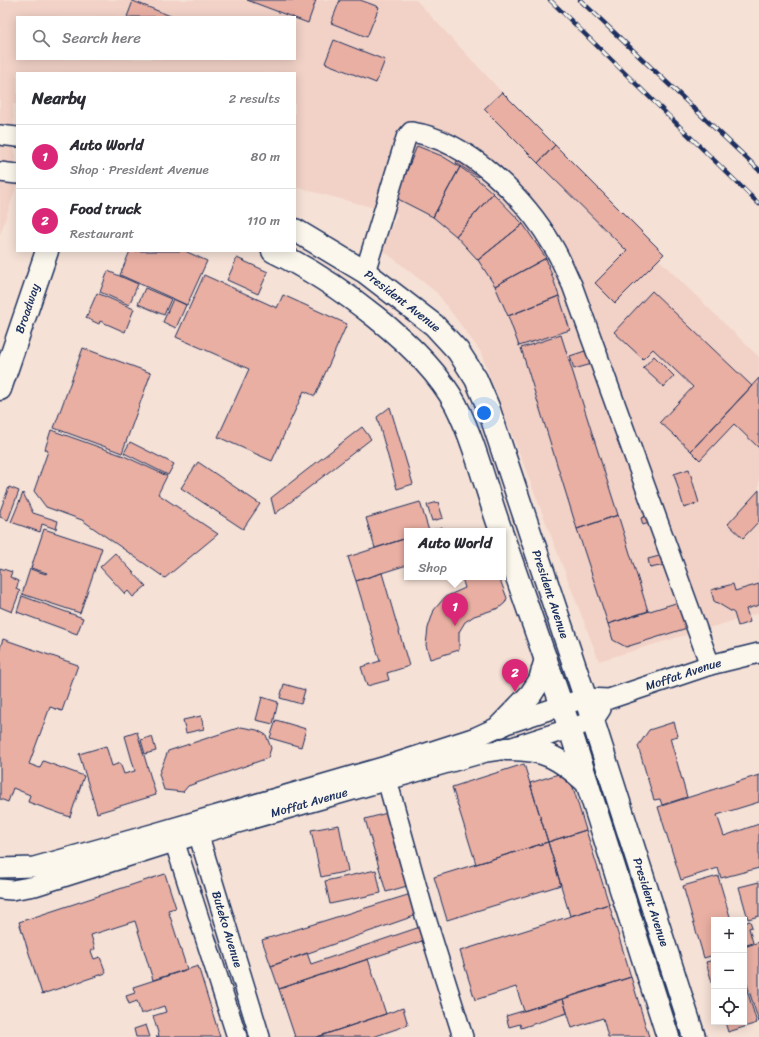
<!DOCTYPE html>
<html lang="en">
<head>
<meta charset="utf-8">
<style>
	:root { --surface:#fff; --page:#f2f2f3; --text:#2b2b33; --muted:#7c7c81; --line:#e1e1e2; --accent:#db2777 }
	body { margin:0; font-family:Sriracha,sans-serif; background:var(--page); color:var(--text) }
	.controls { position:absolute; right:12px; bottom:12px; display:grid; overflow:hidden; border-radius:0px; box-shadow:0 2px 10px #0003 }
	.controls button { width:36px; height:36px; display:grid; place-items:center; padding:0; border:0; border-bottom:1px solid var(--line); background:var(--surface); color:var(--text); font:20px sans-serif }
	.you { position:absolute; left:484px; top:413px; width:14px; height:14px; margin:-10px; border:3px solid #fff; border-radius:50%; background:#1a73e8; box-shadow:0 0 0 6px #1a73e833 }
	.badge { display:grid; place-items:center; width:26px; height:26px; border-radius:50%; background:var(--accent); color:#fff; font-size:13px; font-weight:700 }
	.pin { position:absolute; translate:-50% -33px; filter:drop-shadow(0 1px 2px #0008) }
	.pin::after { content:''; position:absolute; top:21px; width:14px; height:12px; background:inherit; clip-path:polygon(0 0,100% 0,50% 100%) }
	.popup { position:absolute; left:404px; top:528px; width:102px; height:52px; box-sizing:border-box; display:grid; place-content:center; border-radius:0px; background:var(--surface); filter:drop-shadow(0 1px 3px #0005); font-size:13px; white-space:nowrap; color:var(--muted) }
	.popup b { font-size:15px; color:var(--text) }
	.popup::after { content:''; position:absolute; left:50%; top:100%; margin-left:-8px; border:8px solid transparent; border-top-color:var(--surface) }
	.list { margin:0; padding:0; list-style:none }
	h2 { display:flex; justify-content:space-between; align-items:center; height:52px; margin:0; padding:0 16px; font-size:17px }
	h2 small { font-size:13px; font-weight:400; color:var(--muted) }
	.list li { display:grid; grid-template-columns:26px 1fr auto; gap:12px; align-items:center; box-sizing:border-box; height:64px; padding:0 16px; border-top:1px solid var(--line) }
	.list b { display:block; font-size:15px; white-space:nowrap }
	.list p { margin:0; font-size:13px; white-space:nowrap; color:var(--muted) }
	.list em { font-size:13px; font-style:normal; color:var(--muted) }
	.icon { flex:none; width:22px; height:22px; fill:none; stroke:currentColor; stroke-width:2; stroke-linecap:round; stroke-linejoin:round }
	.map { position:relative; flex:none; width:759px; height:1037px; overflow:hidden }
	.search { position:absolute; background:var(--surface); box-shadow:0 2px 10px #0003; left:16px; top:16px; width:280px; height:44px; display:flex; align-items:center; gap:10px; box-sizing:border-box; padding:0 14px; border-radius:0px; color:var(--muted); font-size:15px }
	.panel { position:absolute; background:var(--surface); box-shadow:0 2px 10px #0003; left:16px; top:72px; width:280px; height:180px; border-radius:0px }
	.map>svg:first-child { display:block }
	.built { fill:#f2d2c7; fill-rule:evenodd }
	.building { fill:#e9afa3; stroke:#1b2f5e }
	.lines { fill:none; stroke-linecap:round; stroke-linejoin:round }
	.minor-casing { stroke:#1b2f5e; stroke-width:22 }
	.major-casing { stroke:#1b2f5e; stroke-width:25 }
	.minor { stroke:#fbf7ec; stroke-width:19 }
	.major { stroke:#fbf7ec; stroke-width:22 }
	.rail-casing { stroke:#1b2f5e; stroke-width:4.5 }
	.rail { stroke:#fbf7ec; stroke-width:3; stroke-dasharray:9; stroke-linecap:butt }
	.labels { text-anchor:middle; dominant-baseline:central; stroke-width:3; stroke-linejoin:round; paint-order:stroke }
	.street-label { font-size:12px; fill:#1b2f5e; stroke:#fbf7ec }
</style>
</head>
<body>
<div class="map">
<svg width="759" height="1037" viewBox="0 0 759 1037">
	<rect width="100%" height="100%" fill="#f6e1d6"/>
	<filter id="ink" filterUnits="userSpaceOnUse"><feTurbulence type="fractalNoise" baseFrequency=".025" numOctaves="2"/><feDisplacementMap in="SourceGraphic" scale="8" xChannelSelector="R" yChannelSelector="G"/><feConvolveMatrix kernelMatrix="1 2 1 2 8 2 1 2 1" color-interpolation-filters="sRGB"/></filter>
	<g filter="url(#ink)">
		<path class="built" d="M 0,0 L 416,0 L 651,252 L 759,357 L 759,613 L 599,661 L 480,351 L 437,293 L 380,248 L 398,214 L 295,187 L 295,73 L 17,73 L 17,104 L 13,104 L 16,187 L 0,235 ZM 17,17 L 295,17 L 295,59 L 17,59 Z"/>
		<path class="building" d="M 247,0 L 316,0 L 308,23 Z
			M 340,0 L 360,0 L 379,7 L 367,37 L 331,23 Z
			M 133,1 L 173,17 L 127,17 Z
			M 334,40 L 385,60 L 376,83 L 325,63 Z
			M 502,92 L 555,145 L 538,163 L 484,109 Z
			M 555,145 L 664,254 L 615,303 L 595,283 L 627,251 L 538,163 Z
			M 417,146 L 442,156 L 460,167 L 433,217 L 396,198 Z
			M 460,156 L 483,170 L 478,177 L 456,163 Z
			M 460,167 L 477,179 L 493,193 L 456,236 L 433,217 Z
			M 493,193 L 523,224 L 478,260 L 456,236 Z
			M 523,224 L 546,258 L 495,286 L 478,260 Z
			M 130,251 L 185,251 L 207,261 L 187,305 L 120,275 Z
			M 237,258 L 268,272 L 258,294 L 227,280 Z
			M 546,258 L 559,296 L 508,316 L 495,286 Z
			M 108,271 L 138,284 L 129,305 L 100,292 Z
			M 204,275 L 277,308 L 283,295 L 347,324 L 315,396 L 304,391 L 272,461 L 218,437 L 249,369 L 176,337 Z
			M 145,288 L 171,299 L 164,315 L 138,304 Z
			M 652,291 L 752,386 L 691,451 L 660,422 L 693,387 L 653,349 L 643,359 L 614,332 Z
			M 97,293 L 134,309 L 125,332 L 100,321 L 99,324 L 86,318 Z
			M 559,296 L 570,330 L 519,346 L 508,316 Z
			M 173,299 L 186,305 L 176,328 L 163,322 Z
			M 561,335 L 618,515 L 577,529 L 521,348 Z
			M 83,348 L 151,373 L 122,453 L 54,428 Z
			M 588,350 L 592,364 L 574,369 L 570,356 Z
			M 654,356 L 674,376 L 664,387 L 643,368 Z
			M 759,378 L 759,448 L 734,424 L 700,460 L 691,451 Z
			M 390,407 L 413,484 L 397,489 L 377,417 Z
			M 362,427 L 371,439 L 275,514 L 271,498 Z
			M 51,430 L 124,456 L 167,476 L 158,494 L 218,534 L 165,578 L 82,520 L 46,507 L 34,491 L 48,451 L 45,449 Z
			M 130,442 L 174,464 L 168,475 L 124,453 Z
			M 198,462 L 260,504 L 243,529 L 181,488 Z
			M 689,469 L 699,503 L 684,508 L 674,474 Z
			M 9,487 L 19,491 L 8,520 L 0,517 L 0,511 Z
			M 759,490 L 759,521 L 743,538 L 728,524 Z
			M 23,493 L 33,513 L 58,521 L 56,529 L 42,524 L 40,532 L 11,522 Z
			M 420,502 L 429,531 L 407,531 L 407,538 L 375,548 L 366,518 Z
			M 438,502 L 443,518 L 432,521 L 427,505 Z
			M 618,515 L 648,611 L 608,624 L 577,529 Z
			M 650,515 L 652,522 L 643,525 L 641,518 Z
			M 442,527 L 443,531 L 427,531 L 429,531 Z
			M 44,529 L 102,548 L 80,613 L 22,594 L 30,569 L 46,574 L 47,573 L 31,568 Z
			M 407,538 L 407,565 L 356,581 L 348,557 Z
			M 115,553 L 146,586 L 133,597 L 128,591 L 125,594 L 100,567 Z
			M 663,555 L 665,565 L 650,568 L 648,559 Z
			M 0,568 L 12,572 L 10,577 L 19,581 L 16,589 L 20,591 L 12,612 L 0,607 Z
			M 382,573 L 409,666 L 387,673 L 389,680 L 367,686 L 361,667 L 380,661 L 356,581 Z
			M 467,577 L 499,577 L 507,598 L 505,603 L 499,608 L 474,616 L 465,622 L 459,632 L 459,650 L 430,659 L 426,645 L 428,628 L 434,610 L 445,597 L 465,588 L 462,578 Z
			M 733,584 L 735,591 L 759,584 L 759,605 L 746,609 L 750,622 L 738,626 L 734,613 L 714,601 L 711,590 Z
			M 22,596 L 83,618 L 77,634 L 17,612 Z
			M 679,602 L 687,628 L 626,647 L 613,640 L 608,624 Z
			M 3,639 L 78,665 L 62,711 L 50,707 L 29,764 L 40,768 L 43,761 L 84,776 L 70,817 L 28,802 L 30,795 L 13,788 L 8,802 L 0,799 L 0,648 Z
			M 284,684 L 305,690 L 301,704 L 280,698 Z
			M 262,697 L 278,702 L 273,724 L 256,720 Z
			M 201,716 L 204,729 L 186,733 L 183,720 Z
			M 276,720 L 306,729 L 301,747 L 270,738 Z
			M 674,722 L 678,736 L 670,738 L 687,797 L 662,805 L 660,799 L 654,800 L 638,746 L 649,730 Z
			M 241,727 L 257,730 L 266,735 L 271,748 L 268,758 L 188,786 L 183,792 L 164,790 L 159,774 L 168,751 Z
			M 137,732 L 156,795 L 97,813 L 79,754 L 106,746 L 112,766 L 120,763 L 124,774 L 135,771 L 125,736 Z
			M 152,736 L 156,751 L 145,754 L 141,740 Z
			M 524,764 L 548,842 L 476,864 L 452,787 Z
			M 568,771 L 586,830 L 548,842 L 530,783 Z
			M 759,775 L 759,802 L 717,815 L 724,836 L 759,824 L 759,868 L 721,878 L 718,868 L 681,880 L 658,807 Z
			M 387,813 L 407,886 L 386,892 L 365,819 Z
			M 339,825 L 348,871 L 321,877 L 311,830 Z
			M 586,830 L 609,904 L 570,916 L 548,842 Z
			M 548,842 L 561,885 L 447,920 L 434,877 Z
			M 376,870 L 381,893 L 330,904 L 325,881 Z
			M 165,874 L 176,908 L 168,910 L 187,969 L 153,980 L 135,921 L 91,935 L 95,949 L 91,951 L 94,959 L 100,957 L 106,973 L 42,994 L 19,922 Z
			M 718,876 L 731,920 L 714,920 L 714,955 L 704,958 L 683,886 Z
			M 759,882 L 759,916 L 748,919 L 739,887 Z
			M 411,894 L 417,915 L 271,966 L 262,940 Z
			M 609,904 L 631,977 L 524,1011 L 516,987 L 475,1000 L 460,951 Z
			M 750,921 L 752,927 L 749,928 L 753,943 L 744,946 L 744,923 Z
			M 420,927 L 425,940 L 279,989 L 271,966 L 307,953 L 311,964 Z
			M 759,942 L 759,1022 L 744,975 L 744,947 Z
			M 368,959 L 386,1014 L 317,1037 L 295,1037 L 279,989 Z
			M 714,960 L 714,989 L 706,962 Z
			M 198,966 L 220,1037 L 156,1037 L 159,1036 L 153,1016 L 166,1012 L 164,1006 L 141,1014 L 137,1001 L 129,1004 L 126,996 L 135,993 L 133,987 Z
			M 631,977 L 649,1037 L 608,1037 L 603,1018 L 572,1028 L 563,999 Z
			M 744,980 L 757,1023 L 728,1032 L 725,1022 L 744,1022 Z
			M 563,999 L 567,1013 L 521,1028 L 520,1024 L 509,1027 L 506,1016 Z
			M 403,1008 L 408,1025 L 373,1037 L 317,1037 Z
			M 146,1025 L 150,1037 L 136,1037 L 134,1029 Z"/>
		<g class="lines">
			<defs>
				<g id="minor">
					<path d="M 0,135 L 17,137"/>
					<path d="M 0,172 L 17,174"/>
					<path d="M 365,272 L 406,138 L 411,132 C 468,140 526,199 553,246 C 561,259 566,273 572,285 L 710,665"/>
					<path d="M 387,780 L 423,909 L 463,1037"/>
					<path id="s1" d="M 195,823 L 260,1037"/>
					<path d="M 171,831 L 237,1037"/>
					<path id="s2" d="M 0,868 L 34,867 L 152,834 L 386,766 L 476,737 L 500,726 L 585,698 L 609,699 L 710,665 L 759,653"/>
					<path id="s3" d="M 0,889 L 12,890 L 35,886 L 199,834 L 486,752 L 506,749 L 593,721 L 601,709"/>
				</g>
				<g id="major">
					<path id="s4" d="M 295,230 L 365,272 L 434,325 L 458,351 L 476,379 L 488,407 L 593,721 L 694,1037"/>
					<path d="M 273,251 C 333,280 425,346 456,405 C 476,445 486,490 501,531"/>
					<path id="s5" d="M 0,389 L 47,251"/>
					<path d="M 503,537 L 570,729 L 668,1037"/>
					<path d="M 500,726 L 531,694 L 540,680 L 546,659"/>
					<path d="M 506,749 C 544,748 560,758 587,783"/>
				</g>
			</defs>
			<use href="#minor" class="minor-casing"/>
			<use href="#major" class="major-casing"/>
			<use href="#minor" class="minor"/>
			<use href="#major" class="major"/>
			<defs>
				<path id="rail" d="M 550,0 L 759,204
					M 580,0 L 759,170"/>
			</defs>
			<use href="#rail" class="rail-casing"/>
			<use href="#rail" class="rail"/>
		</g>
	</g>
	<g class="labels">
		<g class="street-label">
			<text stroke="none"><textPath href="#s4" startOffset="129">President Avenue</textPath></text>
			<text stroke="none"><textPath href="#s5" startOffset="85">Broadway</textPath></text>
			<text stroke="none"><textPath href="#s4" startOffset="465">President Avenue</textPath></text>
			<text stroke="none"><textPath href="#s2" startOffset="713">Moffat Avenue</textPath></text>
			<text stroke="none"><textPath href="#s3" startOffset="322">Moffat Avenue</textPath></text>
			<text stroke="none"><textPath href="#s4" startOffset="789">President Avenue</textPath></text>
			<text stroke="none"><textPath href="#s1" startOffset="111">Buteko Avenue</textPath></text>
		</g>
	</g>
</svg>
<div class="controls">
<button>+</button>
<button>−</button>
<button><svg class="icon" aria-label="locate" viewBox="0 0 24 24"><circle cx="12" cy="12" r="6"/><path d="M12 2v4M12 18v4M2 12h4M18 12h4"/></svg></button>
</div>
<div class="you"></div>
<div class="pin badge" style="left:455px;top:626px">1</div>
<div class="popup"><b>Auto World</b>Shop</div>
<div class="pin badge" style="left:515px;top:692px">2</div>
<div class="search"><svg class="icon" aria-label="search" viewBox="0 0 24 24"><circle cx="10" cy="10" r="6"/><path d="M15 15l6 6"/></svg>Search here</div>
<section class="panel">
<h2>Nearby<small>2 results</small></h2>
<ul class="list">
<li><span class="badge">1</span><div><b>Auto World</b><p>Shop · President Avenue</p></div><em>80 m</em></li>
<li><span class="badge">2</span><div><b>Food truck</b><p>Restaurant</p></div><em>110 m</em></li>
</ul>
</section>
</div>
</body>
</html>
